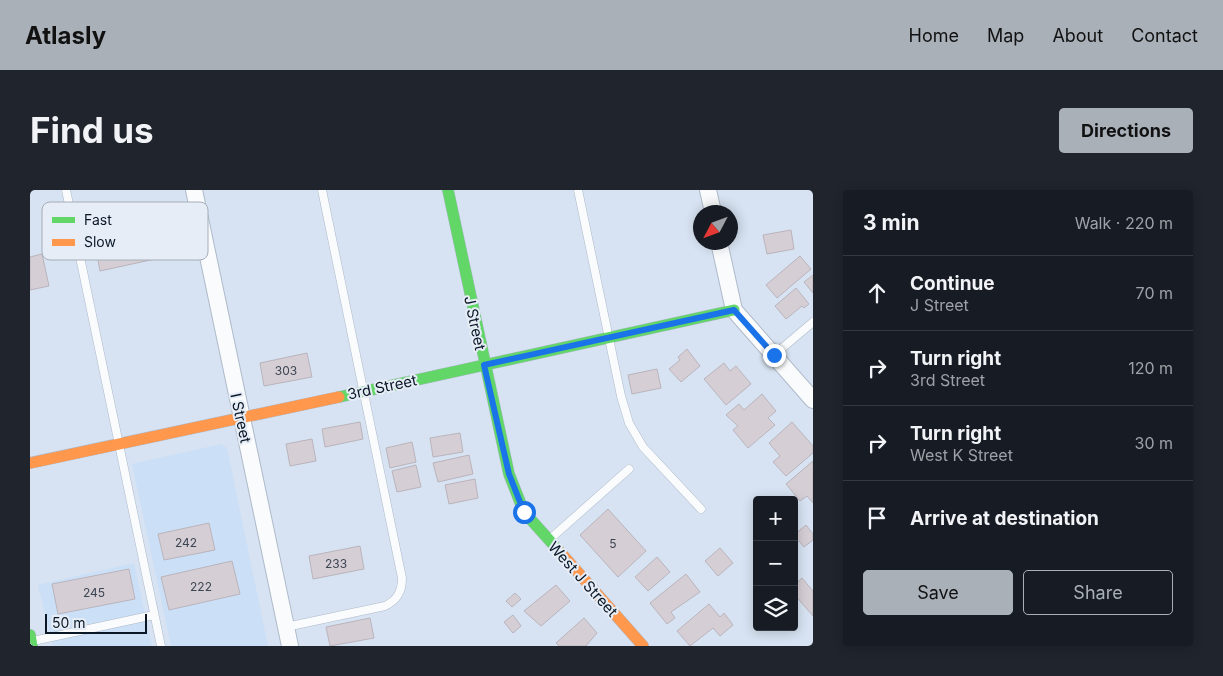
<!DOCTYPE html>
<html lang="en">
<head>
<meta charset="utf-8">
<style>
	:root { --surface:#171b24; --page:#20242c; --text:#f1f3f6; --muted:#9ea1a6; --line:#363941; --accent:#a9b0b8 }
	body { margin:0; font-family:Inter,sans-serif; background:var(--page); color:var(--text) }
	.controls { position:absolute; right:15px; bottom:15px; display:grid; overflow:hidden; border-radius:5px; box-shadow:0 2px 12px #0003 }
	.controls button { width:45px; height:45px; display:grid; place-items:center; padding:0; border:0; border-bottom:1px solid var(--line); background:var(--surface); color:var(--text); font:25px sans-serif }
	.compass { position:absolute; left:663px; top:15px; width:45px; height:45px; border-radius:50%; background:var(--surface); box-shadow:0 2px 12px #0003; rotate:229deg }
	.scale { position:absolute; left:15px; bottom:12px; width:102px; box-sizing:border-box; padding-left:5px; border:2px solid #091726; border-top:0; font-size:14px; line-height:18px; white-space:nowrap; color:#091726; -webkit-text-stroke:4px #e6edf6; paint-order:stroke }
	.stop { position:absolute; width:15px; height:15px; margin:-11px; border:4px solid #1a73e8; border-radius:50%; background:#fff }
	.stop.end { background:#1a73e8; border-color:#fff; box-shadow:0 1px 5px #0008 }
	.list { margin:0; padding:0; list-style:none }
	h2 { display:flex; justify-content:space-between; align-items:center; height:65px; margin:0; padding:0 20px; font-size:21px }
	h2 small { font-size:16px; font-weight:400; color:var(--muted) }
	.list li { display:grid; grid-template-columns:32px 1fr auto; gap:15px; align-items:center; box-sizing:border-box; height:75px; padding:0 20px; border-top:1px solid var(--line) }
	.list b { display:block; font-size:19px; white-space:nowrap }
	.list p { margin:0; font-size:16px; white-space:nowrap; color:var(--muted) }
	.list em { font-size:16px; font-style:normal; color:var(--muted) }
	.actions { display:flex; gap:10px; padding:15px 20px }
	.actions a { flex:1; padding:11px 0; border:1px solid var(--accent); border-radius:5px; text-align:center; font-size:18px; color:var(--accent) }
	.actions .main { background:var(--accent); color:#111 }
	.icon { flex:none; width:28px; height:28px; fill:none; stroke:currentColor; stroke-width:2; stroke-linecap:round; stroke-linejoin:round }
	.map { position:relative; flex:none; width:783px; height:456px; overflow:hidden; border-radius:5px }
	header { display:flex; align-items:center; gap:30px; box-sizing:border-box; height:70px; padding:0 25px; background:var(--accent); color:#111 }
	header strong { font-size:24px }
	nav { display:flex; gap:28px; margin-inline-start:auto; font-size:18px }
	.intro { display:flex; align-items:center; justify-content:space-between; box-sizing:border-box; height:120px; padding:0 30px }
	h1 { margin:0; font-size:35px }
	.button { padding:12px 22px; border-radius:5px; background:var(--accent); color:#111; font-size:18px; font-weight:700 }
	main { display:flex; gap:30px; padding:0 30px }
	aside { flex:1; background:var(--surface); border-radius:5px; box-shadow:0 2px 12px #0003 }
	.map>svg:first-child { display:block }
	.built { fill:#cbdff6 }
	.building { fill:#d6ced5; stroke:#b9b4bc }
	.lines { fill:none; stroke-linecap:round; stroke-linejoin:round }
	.lane-casing { stroke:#aebac9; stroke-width:9 }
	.street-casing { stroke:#aebac9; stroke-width:18 }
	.fast-casing { stroke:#aebac9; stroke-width:12 }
	.slow-casing { stroke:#aebac9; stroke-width:12 }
	.lane { stroke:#f9fbfd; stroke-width:8 }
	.street { stroke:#f9fbfd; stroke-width:16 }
	.fast { stroke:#63d668; stroke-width:11 }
	.slow { stroke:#ff974d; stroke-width:11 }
	.route { stroke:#1a73e8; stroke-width:6 }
	.labels { text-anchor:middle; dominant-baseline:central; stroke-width:4; stroke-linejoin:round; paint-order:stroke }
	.number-label { font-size:12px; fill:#3c4552 }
	.street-label { font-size:15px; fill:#091726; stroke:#e6edf6 }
	.key { fill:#e6edf6; stroke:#a4adb8; stroke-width:1 }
	.key-label { font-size:14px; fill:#091726 }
</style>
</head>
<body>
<header>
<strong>Atlasly</strong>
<nav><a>Home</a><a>Map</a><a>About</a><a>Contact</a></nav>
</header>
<div class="intro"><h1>Find us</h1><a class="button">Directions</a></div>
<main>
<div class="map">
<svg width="783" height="456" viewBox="0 0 783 456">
	<rect width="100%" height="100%" fill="#d7e3f2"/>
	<path class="built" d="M 191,254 L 197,258 L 238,456 L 141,456 L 102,274 Z
		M 104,373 L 122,456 L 23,456 L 8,395 Z"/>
	<path class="building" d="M 761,40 L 764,59 L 737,64 L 733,45 Z
		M 120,47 L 125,69 L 70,81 L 66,59 Z
		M 12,64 L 19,96 L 0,100 L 0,67 Z
		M 770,66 L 781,79 L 747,108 L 736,95 Z
		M 783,85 L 783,103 L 774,92 Z
		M 766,98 L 779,114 L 774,118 L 772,116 L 756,129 L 745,116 Z
		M 657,159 L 670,176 L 651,192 L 639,179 L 650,170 L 648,167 Z
		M 277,163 L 282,187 L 234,196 L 230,173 Z
		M 694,173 L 700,181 L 706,176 L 721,194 L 696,215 L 674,189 Z
		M 627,179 L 631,198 L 602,204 L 598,185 Z
		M 732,204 L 746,221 L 738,228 L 745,235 L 718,258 L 703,240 L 708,236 L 696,225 L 709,214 L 714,220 Z
		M 330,232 L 333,249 L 295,257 L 292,239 Z
		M 762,232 L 783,256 L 783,263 L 756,286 L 743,272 L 750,266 L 739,253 Z
		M 430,243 L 433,262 L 403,267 L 400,248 Z
		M 282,249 L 286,271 L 260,276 L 256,254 Z
		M 382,252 L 386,272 L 360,278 L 356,258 Z
		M 439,265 L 443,284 L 408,292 L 403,273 Z
		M 783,271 L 783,313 L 777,306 L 770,311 L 756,294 Z
		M 386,275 L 391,297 L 367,302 L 362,281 Z
		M 445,289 L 448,308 L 419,314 L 415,295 Z
		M 578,319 L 616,361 L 588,387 L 550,345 Z
		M 179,333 L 185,360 L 134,370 L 128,344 Z
		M 776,335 L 783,344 L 783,350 L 774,357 L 764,345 Z
		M 330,356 L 334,379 L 283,389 L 279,366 Z
		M 690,358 L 703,373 L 688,386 L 675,371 Z
		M 627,367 L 640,382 L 618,401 L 605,387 Z
		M 202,371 L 210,404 L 139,420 L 131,387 Z
		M 99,379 L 105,409 L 28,424 L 22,394 Z
		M 656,384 L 670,402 L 641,422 L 645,428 L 637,434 L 620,413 Z
		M 772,388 L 783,401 L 783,426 L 764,404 L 764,395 Z
		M 526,395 L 540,411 L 511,436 L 494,421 Z
		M 485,403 L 491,409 L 482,417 L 476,411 Z
		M 679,414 L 690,427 L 694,423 L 703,435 L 690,446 L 683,438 L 660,456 L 647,441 Z
		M 483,425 L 491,436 L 483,443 L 474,432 Z
		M 340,428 L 344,448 L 300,456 L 296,437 Z
		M 554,428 L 567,443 L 556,456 L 529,456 L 526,453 Z"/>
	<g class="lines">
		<defs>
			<path id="lane" d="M 36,0 L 131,456
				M 548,0 L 591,206 L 599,233 L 613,257 L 671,319
				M 744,165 L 783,132
				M 520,349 L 599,279
				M 256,437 L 355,416 C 367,410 372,402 372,388 L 292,0
				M 3,451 L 124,425"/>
			<path id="street" d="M 164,0 L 260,456
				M 678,0 L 683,22
				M 689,52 L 704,120 L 783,210"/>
			<path id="fast" d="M 418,0 L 479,284 L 494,322 L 530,362
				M 309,207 L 704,120
				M 0,445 L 2,456"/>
			<path id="slow" d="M 0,273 L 309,207
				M 530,362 L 613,456"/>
		</defs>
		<use href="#lane" class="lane-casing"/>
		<use href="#street" class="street-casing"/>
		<use href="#fast" class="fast-casing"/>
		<use href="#slow" class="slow-casing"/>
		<use href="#lane" class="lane"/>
		<use href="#street" class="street"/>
		<use href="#fast" class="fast"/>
		<use href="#slow" class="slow"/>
	</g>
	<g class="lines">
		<path class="route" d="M 494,322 L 479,284 L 454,175 L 704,120 L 744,165"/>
	</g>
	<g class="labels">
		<g class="number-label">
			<text x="256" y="180">303</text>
			<text x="156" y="352">242</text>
			<text x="583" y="353">5</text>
			<text x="306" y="373">233</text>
			<text x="171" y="396">222</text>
			<text x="64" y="402">245</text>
		</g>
		<g class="street-label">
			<text transform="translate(445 133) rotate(78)">J Street</text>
			<text transform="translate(352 197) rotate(-12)">3rd Street</text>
			<text transform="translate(211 228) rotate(78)">I Street</text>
			<text transform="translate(553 389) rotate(48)">West J Street</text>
		</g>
	</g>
	<rect x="12" y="12" width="166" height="58" rx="8" class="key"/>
	<rect x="22" y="27" width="23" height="6" fill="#63d668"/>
	<rect x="22" y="49" width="23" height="7" fill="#ff974d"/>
	<g class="key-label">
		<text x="54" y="35">Fast</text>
		<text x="54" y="57">Slow</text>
	</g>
</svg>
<div class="controls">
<button>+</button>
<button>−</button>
<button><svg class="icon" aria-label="layers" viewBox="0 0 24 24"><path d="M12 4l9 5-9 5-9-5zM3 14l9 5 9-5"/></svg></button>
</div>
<svg class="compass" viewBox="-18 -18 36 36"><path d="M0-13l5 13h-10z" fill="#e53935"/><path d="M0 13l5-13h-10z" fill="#9ea1a6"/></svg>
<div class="scale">50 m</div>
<div class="stop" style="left:494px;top:322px"></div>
<div class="stop end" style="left:744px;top:165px"></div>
</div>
<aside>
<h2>3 min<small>Walk · 220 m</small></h2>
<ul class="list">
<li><svg class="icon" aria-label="ahead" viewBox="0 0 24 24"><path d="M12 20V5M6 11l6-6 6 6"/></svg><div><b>Continue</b><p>J Street</p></div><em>70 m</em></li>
<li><svg class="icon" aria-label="right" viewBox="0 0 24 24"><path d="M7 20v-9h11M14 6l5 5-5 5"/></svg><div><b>Turn right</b><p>3rd Street</p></div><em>120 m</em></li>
<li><svg class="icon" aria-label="right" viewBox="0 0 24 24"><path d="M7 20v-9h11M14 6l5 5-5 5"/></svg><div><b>Turn right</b><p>West K Street</p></div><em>30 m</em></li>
<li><svg class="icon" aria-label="arrive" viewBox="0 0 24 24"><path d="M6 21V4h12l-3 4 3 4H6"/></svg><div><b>Arrive at destination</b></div></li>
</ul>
<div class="actions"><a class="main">Save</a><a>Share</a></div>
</aside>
</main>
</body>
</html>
